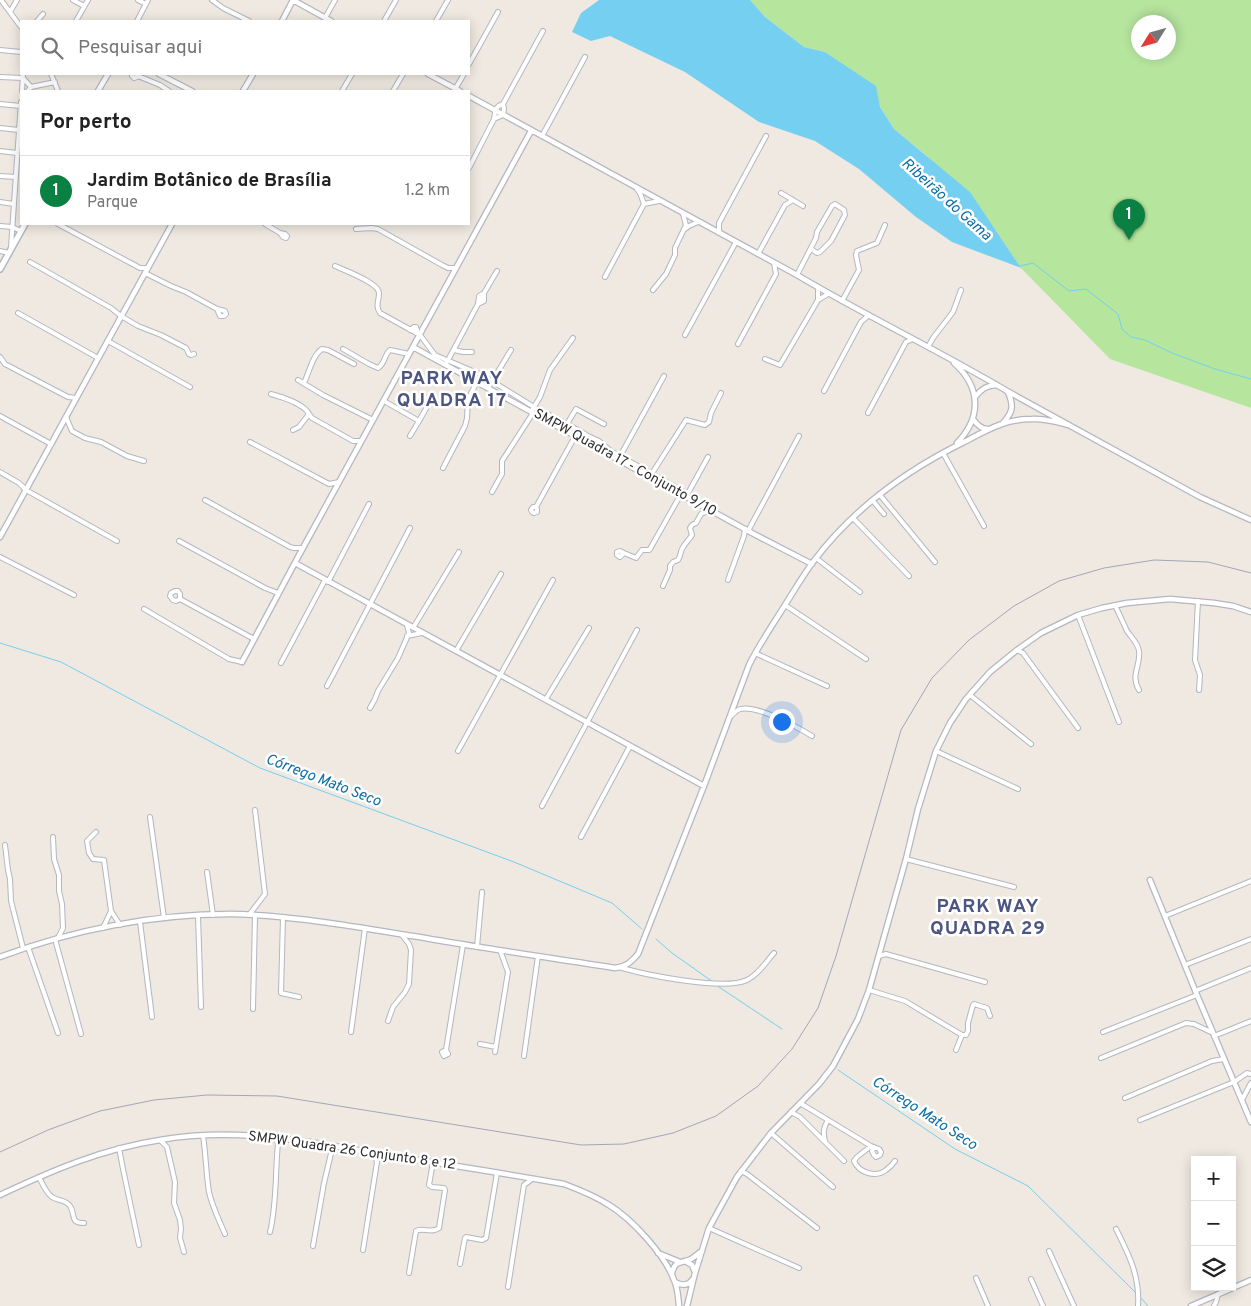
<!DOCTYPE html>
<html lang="pt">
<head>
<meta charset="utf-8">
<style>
	:root { --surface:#fff; --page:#f2f2f2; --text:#222; --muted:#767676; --line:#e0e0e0; --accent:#0b8043 }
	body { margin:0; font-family:Overpass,sans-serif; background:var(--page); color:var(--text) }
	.controls { position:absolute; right:15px; bottom:15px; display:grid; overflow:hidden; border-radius:0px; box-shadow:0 2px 12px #0003 }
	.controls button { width:45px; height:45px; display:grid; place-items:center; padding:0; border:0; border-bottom:1px solid var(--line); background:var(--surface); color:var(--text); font:25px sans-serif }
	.compass { position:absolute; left:1131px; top:15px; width:45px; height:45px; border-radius:50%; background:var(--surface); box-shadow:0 2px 12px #0003; rotate:233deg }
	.you { position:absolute; left:781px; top:721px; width:18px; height:18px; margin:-12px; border:4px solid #fff; border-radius:50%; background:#1a73e8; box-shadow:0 0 0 8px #1a73e833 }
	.badge { display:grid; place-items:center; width:32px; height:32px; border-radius:50%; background:var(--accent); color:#fff; font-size:16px; font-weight:700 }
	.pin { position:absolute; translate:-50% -41px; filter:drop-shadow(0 1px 2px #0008) }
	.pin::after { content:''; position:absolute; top:26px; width:18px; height:15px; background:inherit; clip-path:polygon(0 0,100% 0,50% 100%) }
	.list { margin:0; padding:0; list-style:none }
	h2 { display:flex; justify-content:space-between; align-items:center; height:65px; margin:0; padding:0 20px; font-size:21px }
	h2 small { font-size:16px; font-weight:400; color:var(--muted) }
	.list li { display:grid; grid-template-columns:32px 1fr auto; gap:15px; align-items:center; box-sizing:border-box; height:70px; padding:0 20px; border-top:1px solid var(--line) }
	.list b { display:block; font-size:19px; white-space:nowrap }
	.list p { margin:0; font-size:16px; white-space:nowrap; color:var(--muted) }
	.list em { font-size:16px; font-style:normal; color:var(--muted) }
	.icon { flex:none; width:28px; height:28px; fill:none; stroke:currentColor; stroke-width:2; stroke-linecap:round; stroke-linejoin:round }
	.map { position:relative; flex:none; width:1251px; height:1306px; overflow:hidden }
	.search { position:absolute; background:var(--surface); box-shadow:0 2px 12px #0003; left:20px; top:20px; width:450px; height:55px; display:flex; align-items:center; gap:12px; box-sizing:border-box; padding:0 18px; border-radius:0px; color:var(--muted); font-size:19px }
	.panel { position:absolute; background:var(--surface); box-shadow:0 2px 12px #0003; left:20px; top:90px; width:450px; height:135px; border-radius:0px }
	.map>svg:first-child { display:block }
	.green { fill:#b6e59e; fill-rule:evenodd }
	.water { fill:#75cff0 }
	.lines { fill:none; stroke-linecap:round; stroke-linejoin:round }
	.stream { stroke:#75cff0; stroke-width:1 }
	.minor-casing { stroke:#b4b7c1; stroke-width:6 }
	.tertiary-casing { stroke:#b4b7c1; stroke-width:7 }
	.secondary-casing { stroke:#b4b7c1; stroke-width:8 }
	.minor { stroke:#fff; stroke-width:4 }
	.tertiary { stroke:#fff; stroke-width:4.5 }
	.secondary { stroke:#fff; stroke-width:5 }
	.rail { stroke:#a3a6b8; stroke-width:1 }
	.labels { text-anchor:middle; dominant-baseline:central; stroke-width:5; stroke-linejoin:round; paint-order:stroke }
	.street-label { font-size:14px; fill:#2e2e2e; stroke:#fff }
	.water-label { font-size:15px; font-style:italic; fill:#0d6fa3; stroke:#fff }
	.district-label { font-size:19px; font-weight:bold; letter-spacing:1px; fill:#4d5680; stroke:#fff }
</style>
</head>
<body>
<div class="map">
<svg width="1251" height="1306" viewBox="0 0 1251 1306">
	<rect width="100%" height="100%" fill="#efe9e1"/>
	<path class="green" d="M 750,0 L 1251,0 L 1251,408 L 1110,359 L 1021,268 L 992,225 L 927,156 L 894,129 L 880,107 L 875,86 L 825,52 L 804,47 L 765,17 ZM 1138,22 L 1168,22 L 1168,52 L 1138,52 Z"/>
	<path class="water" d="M 599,0 L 750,0 L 765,17 L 804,47 L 825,52 L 876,86 L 880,107 L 894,129 L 970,192 L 1021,268 L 952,242 L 916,217 L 859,169 L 815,141 L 759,122 L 685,72 L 610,36 L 591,41 L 572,32 L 581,13 Z"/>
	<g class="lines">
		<path class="stream" d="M 1020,266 L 1033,263 L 1069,291 L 1086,289 L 1118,314 L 1122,329 L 1131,337 L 1145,340 L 1172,353 L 1215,369 L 1251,379
			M 0,643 L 61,662 L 260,768 L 514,862 L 612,903 L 642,929
			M 656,939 L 672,953 L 713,982
			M 716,985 L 782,1029
			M 838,1070 L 955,1149 L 1028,1186 L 1136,1293
			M 1141,1298 L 1148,1306"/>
		<defs>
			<path id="minor" d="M 1,0 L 21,27
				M 73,0 L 84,6
				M 138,0 L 146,4
				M 212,0 L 223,8 L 249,21
				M 10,12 L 17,0
				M 325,18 L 335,0
				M 37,21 L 43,14
				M 76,21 L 88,0
				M 137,21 L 148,0
				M 384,21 L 396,0
				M 436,21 L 448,0
				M 0,50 L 21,52
				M 469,64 L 498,12
				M 51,74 L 58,91
				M 132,74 L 132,76 L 134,78 L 137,77 L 137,74
				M 138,76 L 160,85 L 169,91
				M 0,77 L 23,78 L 31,87
				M 22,91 L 23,74
				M 28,91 L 31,87 L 55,82
				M 342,91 L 352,74
				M 393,91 L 403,74
				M 454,91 L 464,74
				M 0,104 L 21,106
				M 494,119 L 503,115 L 504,109 L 503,104
				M 0,128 L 19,130
				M 542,136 L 585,57
				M 0,151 L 17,153
				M 469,168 L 494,119 C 495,112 495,106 503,104 L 543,31
				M 0,176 L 16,177
				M 781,193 L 803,206
				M 0,202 L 14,204
				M 644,204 L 659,201
				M 58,224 L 140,268 L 148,268
				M 265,224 L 280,233 L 283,237 L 286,238 L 287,236 L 285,234 L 280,233
				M 0,226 L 12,227 L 21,231
				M 356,229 L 371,228 L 378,229 L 442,265 L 448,268 L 456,268
				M 685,229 L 689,226 L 698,222
				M 719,233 L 719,223 L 766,136
				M 11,247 L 21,102
				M 0,251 L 9,253
				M 758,254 L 785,205 L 793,200
				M 30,262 L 111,308 L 121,316 L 138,326 L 161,335 L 186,348 L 189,354 L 191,355 L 194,354
				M 335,266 C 344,270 379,283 379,293 C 379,302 375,305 380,313 L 420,335 L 435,355 L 482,375 L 534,407 L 580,431 L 588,436 L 599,441 L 611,451 L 688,494
				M 145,273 L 171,286 L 186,292 L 217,309 L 220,316 L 224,316 L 226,314 L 225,311 L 217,309
				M 797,275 L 816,238 L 817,232 L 832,206 L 835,204 L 844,210 L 845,215 L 831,241 L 820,252 L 817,253 L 811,249
				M 605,277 L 644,204 L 640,193 L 637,189
				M 818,288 L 818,300
				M 653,290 L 666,274 L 675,255 L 675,248 L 686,225 L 683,214
				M 484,293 L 479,296 L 478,304 L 484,293 L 497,271
				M 842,301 L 859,270 L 856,255 L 857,251 L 877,243 L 885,225
				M 18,313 L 98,358
				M 410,330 L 414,327 L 416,327 L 417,330 L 416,333
				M 685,335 L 736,242
				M 108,341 L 190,387
				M 738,344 L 776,274 L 774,263
				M 928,347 L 933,338 L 953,312 L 961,290
				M 343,349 L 369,364 L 378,368 C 385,364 384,355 390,350 L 409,354
				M 454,350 L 463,352 L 472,352
				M 0,357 L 5,364 L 68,397 L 76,398
				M 765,359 L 780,365 L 818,300 L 828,294
				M 447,362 L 478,304 L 484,301 L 484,293
				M 298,380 L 323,395 L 373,420
				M 304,383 C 309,373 312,356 322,349 L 328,350 L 354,364
				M 488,388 L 511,350
				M 824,391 L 861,322 L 869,315
				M 271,394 C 282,397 296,401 305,409 C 308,411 309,415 312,418 L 353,441 L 361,441
				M 384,401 L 419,421 L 428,405
				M 531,412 L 540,397 L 550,370 L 573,338
				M 868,413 L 906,342 L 913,339
				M 0,416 L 51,444
				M 66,417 L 72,431 L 85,438 L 101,442 L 127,456 L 144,461
				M 564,429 L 576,409 L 604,424
				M 293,430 L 299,427 L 309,414
				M 410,436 L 419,421
				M 250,442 L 329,484 L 339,482
				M 623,451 L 664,376
				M 943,453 L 984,526
				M 443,468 L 465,426 L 467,418 L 468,399 L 477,382
				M 0,472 L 19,483 L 26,490 L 117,541
				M 651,475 L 686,420 L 705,425 L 709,422 L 711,413 L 721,393
				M 492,492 L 502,474 L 502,461 L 533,413
				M 687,495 L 708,457
				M 880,495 L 935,562
				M 205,500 L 290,547 L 294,548 L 303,548
				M 873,501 L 884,514
				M 533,507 L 536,507 L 537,509 L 537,512 L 534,513 L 532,512 L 531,510 Z
				M 536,507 L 573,440 L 580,438
				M 853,518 L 909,576
				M 748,531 L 799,436
				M 179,541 L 265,588 L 278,593
				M 620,551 L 624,553 L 620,557 L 617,555 L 617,552 Z
				M 624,553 L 636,558 L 642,550 L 649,550 L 650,549 L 681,494
				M 0,557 L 74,595
				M 816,558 L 860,592
				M 728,580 L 744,536 L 745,529
				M 328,582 L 369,504
				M 663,586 L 670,570 L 670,566 L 673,562 L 678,560 C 681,556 680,553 682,549 C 685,543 689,540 692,535 L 690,528 L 692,525 L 696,523 L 701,514 L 711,510
				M 180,599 L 180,594 L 178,591 L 175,591 L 171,593 L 170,596 L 173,600 L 176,601 L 180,599 L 254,639
				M 1198,601 L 1195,660 L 1200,675 L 1199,690
				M 785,605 L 866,659
				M 1115,605 C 1119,614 1123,622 1127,631 C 1131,637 1138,643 1139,651 C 1141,666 1130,675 1139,690
				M 144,609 L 229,659 L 242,662
				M 1078,615 L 1119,722
				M 413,628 L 459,552
				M 407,636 L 422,633
				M 1017,650 L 1023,653 L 1078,728
				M 456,651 L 501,574
				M 755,653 L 827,686
				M 281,663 L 325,580
				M 327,686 L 410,528
				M 970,695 L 1031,744
				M 546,699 L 589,628
				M 370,708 L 375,699 L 378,691 L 398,658 L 409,633 L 407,625
				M 731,716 C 733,714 737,710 740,709 C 758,705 797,727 812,736
				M 458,751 L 553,580
				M 936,751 L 1018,789
				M 542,806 L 637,630
				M 150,817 L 164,918
				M 96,832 L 87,841 L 89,853 L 93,859 L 104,860 L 111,911 L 120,925
				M 53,837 L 54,859 L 59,875 L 59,891 L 62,904 L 63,928 L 58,938
				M 581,837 L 630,746
				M 5,845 L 8,870 L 10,879 L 11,901 L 23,948
				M 906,859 L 1014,887
				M 207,872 L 213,915
				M 249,915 L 265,894 L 255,810
				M 198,916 L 201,1007
				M 1165,916 L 1251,881
				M 283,917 L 281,993 L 299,997
				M 140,922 L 152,1017
				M 103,928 L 111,911
				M 55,939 L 81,1034
				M 28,947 L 58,1033
				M 477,947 L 482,892
				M 879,956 L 886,954 L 985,982
				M 1185,965 L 1251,939
				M 622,968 C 647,975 724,991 747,980 C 758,975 766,962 774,953
				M 869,990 L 905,1001 L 962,1035 L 956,1050
				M 1195,991 L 1251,968
				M 253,1009 L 255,915
				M 388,1021 L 393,1007 L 405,992 L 409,984 L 411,950 L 409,944 L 402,935
				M 351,1032 L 365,928
				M 1103,1032 L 1197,995
				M 962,1035 L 966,1035 L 968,1031 L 968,1023 L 973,1005 L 974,1004 L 987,1008 L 990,1016
				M 1214,1036 L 1251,1021
				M 480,1044 L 496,1047
				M 446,1050 L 442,1052 L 444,1056 L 448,1054 L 446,1050 L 463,945
				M 495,1052 L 508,972 L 500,950
				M 524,1056 L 538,956
				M 1101,1058 L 1186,1023 L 1194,1024 L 1213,1033
				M 1125,1098 L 1212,1061 L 1224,1059
				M 1242,1100 L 1251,1083
				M 800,1103 L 871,1146 L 879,1149 L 881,1152 L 880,1155 L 876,1157 L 874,1155 L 872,1151 L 874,1147
				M 791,1112 L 800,1117 L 844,1161
				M 1140,1120 L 1234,1082 L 1247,1073 L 1251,1074
				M 771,1133 L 833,1187
				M 203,1136 C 206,1155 206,1173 209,1192 C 212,1206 219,1220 225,1234
				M 160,1140 L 167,1147 L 175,1182 L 174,1203 L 180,1220 L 181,1229 L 180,1238 L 184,1252
				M 825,1141 C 823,1133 823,1128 828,1120
				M 871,1146 L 857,1157 L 854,1161 C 859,1173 876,1178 886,1170 C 890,1167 893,1164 895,1161
				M 119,1148 L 123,1169 L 139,1245
				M 741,1171 L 747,1174 L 817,1228
				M 39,1177 C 42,1183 46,1193 52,1197 C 58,1201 66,1200 70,1206 C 76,1214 69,1223 84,1223
				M 709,1228 L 799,1268
				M 1116,1229 C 1129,1255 1140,1276 1138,1306
				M 270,1232 C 277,1203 275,1173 278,1143 L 274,1137
				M 313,1246 L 324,1183 L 333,1145
				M 363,1250 L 377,1162 L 374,1152
				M 1049,1251 L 1074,1306
				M 460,1264 L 465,1238 L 466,1237 L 482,1240 L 486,1238 L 497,1173
				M 409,1273 L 416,1231 C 423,1227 432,1234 439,1228 L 445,1190 L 444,1188 L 432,1187 L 429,1185 L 433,1162
				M 976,1278 L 988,1306
				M 1031,1279 L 1043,1306
				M 508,1287 L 524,1185 L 532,1179
				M 1214,1306 L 1216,1302 L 1218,1294"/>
			<path id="tertiary" d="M 282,21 L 293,0 L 331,21
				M 159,74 L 192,91
				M 428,74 L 460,91
				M 98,91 L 108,74
				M 243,91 L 253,74
				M 469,96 L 797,275 C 866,316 938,350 1007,391 L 1200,497 L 1251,520
				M 413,347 L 752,533 L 812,564
				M 954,363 C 981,387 982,417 957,443
				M 975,397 C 981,389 987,385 997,385
				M 973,419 C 977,425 981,429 988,429
				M 1003,423 C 1013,412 1014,406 1008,392
				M 0,537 L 172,224
				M 295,563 L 704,786
				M 242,662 L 298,557 L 531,131
				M 1150,880 L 1197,995 L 1251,1122
				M 0,957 C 72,930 153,914 230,914 C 295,915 360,928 425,938 C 488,949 552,958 615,968 C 626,967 631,962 638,954 L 704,786 L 749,665 C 758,647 769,630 780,613 C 791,596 801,578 813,562 C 852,510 907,470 964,442 C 987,430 1005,419 1032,419 C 1045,418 1057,422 1069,425
				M 0,1195 C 53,1170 102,1149 160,1140 C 234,1127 308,1141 381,1154 C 442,1164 503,1173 564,1184 C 580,1190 595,1196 609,1205 C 632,1219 665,1255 674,1280 C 678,1288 678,1297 679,1306
				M 658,1253 L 680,1262
				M 685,1261 L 692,1265 L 695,1272
				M 672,1273 C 675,1259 682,1264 691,1259 C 695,1257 698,1253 702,1251
				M 675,1282 C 682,1286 688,1286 693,1279
				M 687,1306 L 695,1273 L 709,1228 L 737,1177 L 771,1133 L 819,1084 L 833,1066 L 858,1019 L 869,990 L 906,859 L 918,809 L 936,751 L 950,723 L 966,699 L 990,672 L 1017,650 L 1041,633 L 1078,615 L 1102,608 L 1127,603 L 1170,599 L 1214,603 L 1233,606 L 1251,612
				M 1191,1306 L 1251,1280"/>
			<path id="secondary" d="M 0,269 L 25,224"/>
		</defs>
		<use href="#minor" class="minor-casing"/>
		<use href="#tertiary" class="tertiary-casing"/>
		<use href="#secondary" class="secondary-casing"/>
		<use href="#minor" class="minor"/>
		<use href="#tertiary" class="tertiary"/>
		<use href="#secondary" class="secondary"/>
		<path class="rail" d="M 0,1152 L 48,1130 L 100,1111 L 154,1100 L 207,1095 L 277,1096 L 581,1145 L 624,1144 L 673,1133 L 716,1116 L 758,1086 L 792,1049 L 818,1008 L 836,956 L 901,730 L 932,678 L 969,640 L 1014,606 L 1059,581 L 1104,568 L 1154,560 L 1208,562 L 1251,573"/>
	</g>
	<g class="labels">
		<g class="street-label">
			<text transform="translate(625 463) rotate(29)">SMPW Quadra 17 - Conjunto 9/10</text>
			<text transform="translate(352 1151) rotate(8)">SMPW Quadra 26 Conjunto 8 e 12</text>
		</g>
		<g class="water-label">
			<text transform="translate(946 200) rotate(42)">Ribeirão do Gama</text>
			<text transform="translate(323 781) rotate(21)">Córrego Mato Seco</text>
			<text transform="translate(924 1114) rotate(33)">Córrego Mato Seco</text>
		</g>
		<g class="district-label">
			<text x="452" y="379">PARK WAY<tspan x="452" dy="22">QUADRA 17</tspan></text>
			<text x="988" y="907">PARK WAY<tspan x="988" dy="22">QUADRA 29</tspan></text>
		</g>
	</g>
</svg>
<div class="controls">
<button>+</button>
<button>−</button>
<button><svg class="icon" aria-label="layers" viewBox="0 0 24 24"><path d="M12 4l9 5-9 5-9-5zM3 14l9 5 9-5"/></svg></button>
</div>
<svg class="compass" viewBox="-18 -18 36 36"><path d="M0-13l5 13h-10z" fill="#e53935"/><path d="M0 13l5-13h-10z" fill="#767676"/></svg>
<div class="you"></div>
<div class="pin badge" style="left:1129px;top:240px">1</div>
<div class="search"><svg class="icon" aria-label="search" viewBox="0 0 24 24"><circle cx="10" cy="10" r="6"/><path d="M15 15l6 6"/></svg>Pesquisar aqui</div>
<section class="panel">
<h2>Por perto<small></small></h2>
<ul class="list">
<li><span class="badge">1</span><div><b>Jardim Botânico de Brasília</b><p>Parque</p></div><em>1.2 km</em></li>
</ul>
</section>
</div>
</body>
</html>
